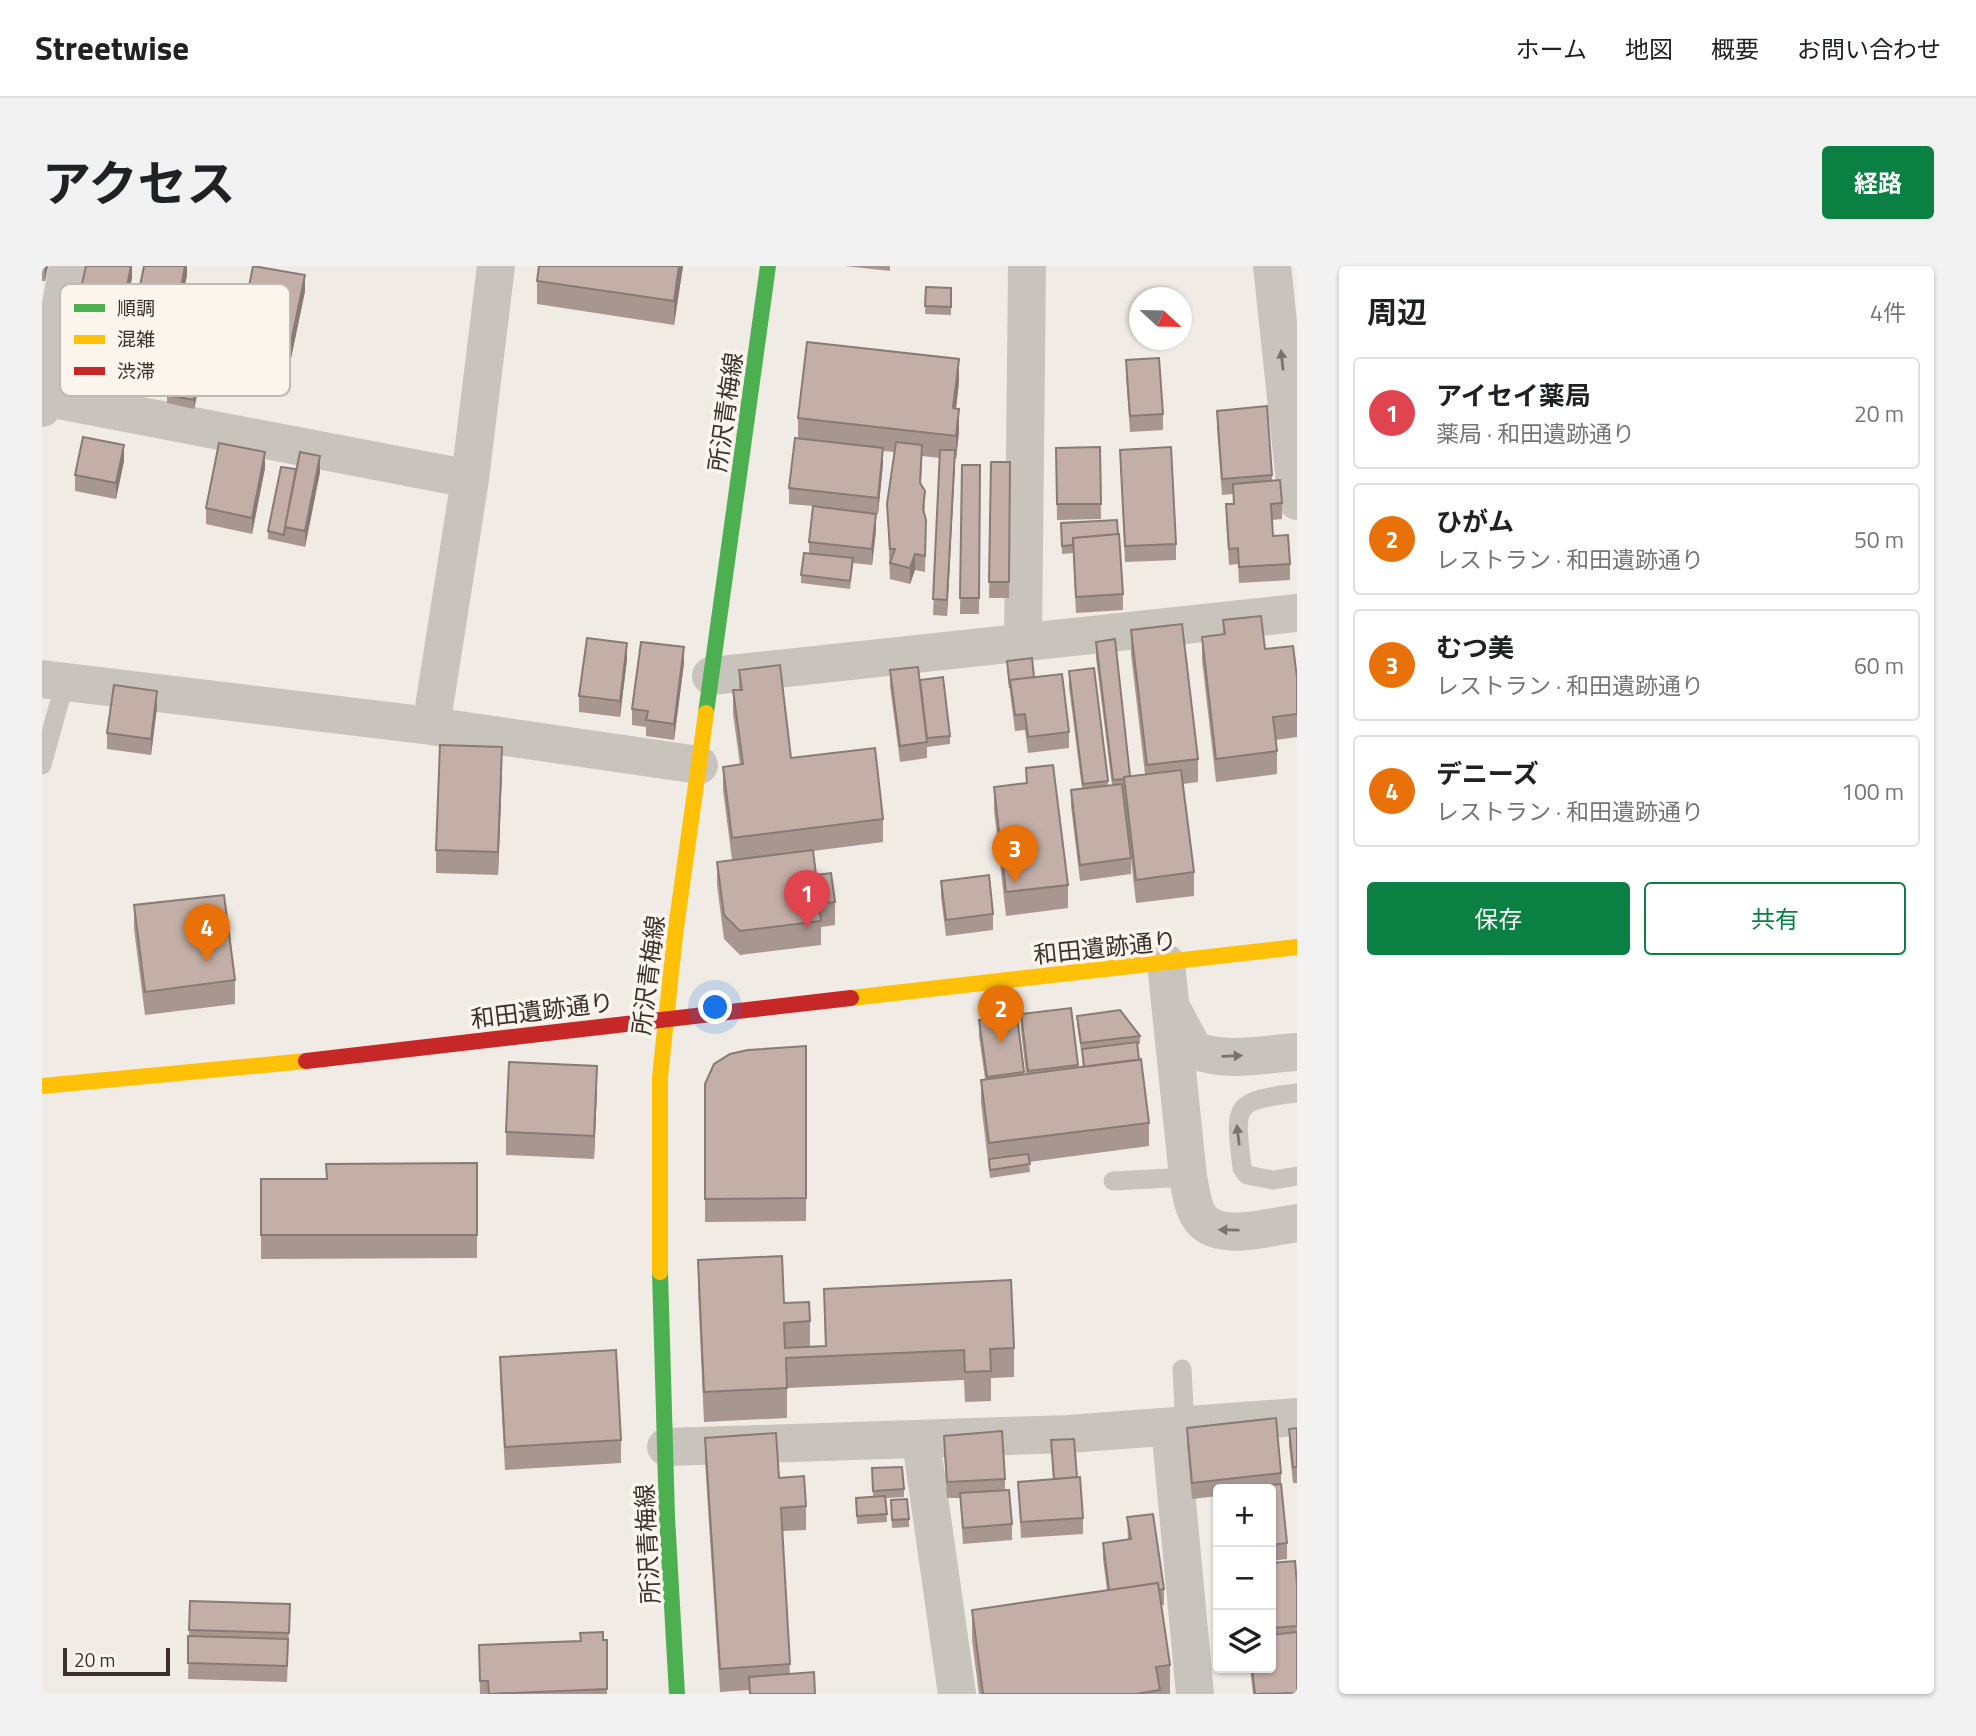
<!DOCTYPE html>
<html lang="ja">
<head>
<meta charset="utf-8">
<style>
	:root { --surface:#fff; --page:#f2f2f2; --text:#202124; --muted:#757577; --line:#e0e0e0; --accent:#0b8043 }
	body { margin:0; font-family:"Titillium Web","Noto Sans JP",sans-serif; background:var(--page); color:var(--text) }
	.controls { position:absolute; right:21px; bottom:21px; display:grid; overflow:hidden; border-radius:7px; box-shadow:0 2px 5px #0004 }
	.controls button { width:63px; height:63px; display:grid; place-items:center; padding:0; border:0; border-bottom:2px solid var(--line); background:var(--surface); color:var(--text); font:35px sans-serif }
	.compass { position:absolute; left:1087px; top:21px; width:63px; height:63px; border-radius:50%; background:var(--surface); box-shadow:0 2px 5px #0004; rotate:112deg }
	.scale { position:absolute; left:21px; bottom:18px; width:107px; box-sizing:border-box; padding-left:7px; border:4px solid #3b302b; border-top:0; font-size:19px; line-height:24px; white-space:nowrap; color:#3b302b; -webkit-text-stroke:5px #fbf5ee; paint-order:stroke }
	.you { position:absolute; left:674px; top:742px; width:24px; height:24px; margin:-18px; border:5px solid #fff; border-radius:50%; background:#1a73e8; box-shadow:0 0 0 10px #1a73e833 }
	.badge { display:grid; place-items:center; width:46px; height:46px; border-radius:50%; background:var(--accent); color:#fff; font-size:23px; font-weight:700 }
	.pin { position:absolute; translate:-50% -58px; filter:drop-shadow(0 2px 4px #0008) }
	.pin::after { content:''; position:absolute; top:37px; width:24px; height:21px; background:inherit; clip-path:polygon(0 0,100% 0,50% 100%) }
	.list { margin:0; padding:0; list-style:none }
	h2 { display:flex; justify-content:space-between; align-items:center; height:91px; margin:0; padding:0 28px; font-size:30px }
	h2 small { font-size:23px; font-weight:400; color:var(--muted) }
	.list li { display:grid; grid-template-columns:46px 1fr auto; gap:21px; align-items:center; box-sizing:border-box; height:112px; margin:0 14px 14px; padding:0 14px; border:2px solid var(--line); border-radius:7px }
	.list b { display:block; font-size:26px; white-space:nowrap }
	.list p { margin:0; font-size:23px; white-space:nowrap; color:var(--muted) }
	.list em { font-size:23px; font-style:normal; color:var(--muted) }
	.actions { display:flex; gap:14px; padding:21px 28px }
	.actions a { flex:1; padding:16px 0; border:2px solid var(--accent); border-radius:7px; text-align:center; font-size:24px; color:var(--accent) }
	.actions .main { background:var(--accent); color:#fff }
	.icon { flex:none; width:38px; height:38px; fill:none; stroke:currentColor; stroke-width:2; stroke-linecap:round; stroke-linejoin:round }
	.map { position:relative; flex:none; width:1255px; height:1428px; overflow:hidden; border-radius:7px }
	header { display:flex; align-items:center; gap:42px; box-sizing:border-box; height:98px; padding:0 35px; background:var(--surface); border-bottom:2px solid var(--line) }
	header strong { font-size:33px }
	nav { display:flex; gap:38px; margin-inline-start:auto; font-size:24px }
	.intro { display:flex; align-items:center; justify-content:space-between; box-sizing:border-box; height:168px; padding:0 42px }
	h1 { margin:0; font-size:49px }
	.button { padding:18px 32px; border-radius:7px; background:var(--accent); color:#fff; font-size:24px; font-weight:700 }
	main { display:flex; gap:42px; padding:0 42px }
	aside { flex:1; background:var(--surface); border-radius:7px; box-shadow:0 2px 5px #0004 }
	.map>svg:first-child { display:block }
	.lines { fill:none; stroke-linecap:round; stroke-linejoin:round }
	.lane { stroke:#c9c3be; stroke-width:19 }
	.street { stroke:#c9c3be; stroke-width:38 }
	.fast { stroke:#4caf50; stroke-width:16 }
	.slow { stroke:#ffc107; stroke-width:16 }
	.jam { stroke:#c62828; stroke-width:16 }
	.wall { fill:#a89690 }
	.shaded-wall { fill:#887a75 }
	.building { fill:#c3afa7; stroke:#887a75; stroke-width:2 }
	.oneway { fill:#7b726d }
	.labels { text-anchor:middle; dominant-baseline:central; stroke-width:7; stroke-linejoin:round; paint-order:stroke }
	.street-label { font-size:24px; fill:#3b302b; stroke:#fbf5ee }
	.key { fill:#fbf5ee; stroke:#c1bab4; stroke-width:2 }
	.key-label { font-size:19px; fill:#3b302b }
</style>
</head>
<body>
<header>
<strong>Streetwise</strong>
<nav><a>ホーム</a><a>地図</a><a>概要</a><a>お問い合わせ</a></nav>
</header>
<div class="intro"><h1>アクセス</h1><a class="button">経路</a></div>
<main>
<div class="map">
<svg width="1255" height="1428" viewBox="0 0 1255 1428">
	<rect width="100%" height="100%" fill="#f0ebe5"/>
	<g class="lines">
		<path class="lane" d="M 0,499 L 23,416
			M 1255,827 C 1189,835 1193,839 1200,902 L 1205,909 L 1231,914 L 1255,910
			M 1071,915 L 1146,911
			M 1140,1103 L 1143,1160"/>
		<path class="street" d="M 1230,0 L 1255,235
			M 0,131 L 428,213
			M 0,142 L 26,0
			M 981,377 L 985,0
			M 669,410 L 1255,347
			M 0,413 L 389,460 L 657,499
			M 389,460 L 428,213 L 454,0
			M 1124,697 L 1146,911 C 1149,925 1150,942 1159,953 C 1178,977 1230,960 1255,957
			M 1131,745 L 1152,784 C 1184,797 1222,788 1255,786
			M 1128,1161 L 1153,1428
			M 879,1175 L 915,1428
			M 624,1181 L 1026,1168 L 1255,1151"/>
		<path class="fast" d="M 664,447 L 726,0
			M 618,1006 L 625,1251 L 635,1428"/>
		<path class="slow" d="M 809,732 L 1255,681
			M 0,820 L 264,795
			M 618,1006 L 618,811 L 633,669 L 664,447"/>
		<path class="jam" d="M 264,795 L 809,732"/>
	</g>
	<path class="wall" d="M 0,0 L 6,0 L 3,15 L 0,15 Z
		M 90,0 L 90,12 L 81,56 L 37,47 L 37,31 Z
		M 145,0 L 145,9 L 134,64 L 94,56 L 94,40 Z
		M 497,0 L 641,0 L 632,59 L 495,38 L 495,15 Z
		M 803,0 L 848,0 L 848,5 Z
		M 884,21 L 909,22 L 909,49 L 883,48 Z
		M 263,25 L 247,102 L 196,92 L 196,76 Z
		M 116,85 L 108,127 L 41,114 L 41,98 Z
		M 1084,94 L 1121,148 L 1121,164 L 1088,166 L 1084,110 Z
		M 159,111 L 152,143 L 125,137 L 125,129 Z
		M 917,116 L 914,143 L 917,166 L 914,193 L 913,193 L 905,350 L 891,349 L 898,192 L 880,190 L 879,219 L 883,241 L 882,247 L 884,254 L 883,306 L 873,304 L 868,318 L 848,313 L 845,238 L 853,186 L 841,185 L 841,198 L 836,248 L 834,248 L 834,264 L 830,299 L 811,297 L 808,323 L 759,317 L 759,309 L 767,287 L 767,276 L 771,240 L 747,238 L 747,222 L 756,172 L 756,152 Z
		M 1175,145 L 1230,209 L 1230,215 L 1240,237 L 1240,253 L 1230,254 L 1231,270 L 1248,298 L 1248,314 L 1197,317 L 1196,298 L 1187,299 L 1184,254 L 1184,238 L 1191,238 L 1191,228 L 1180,229 L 1175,161 Z
		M 1058,181 L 1059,253 L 1015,254 L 1014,182 Z
		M 1078,184 L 1134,278 L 1134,294 L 1083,296 Z
		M 82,195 L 74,233 L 33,225 L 33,209 Z
		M 949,196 L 968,196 L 967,332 L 947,332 Z
		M 920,199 L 938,199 L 937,348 L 918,348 Z
		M 223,202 L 210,268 L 164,258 L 164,242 Z
		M 254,203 L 278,206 L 263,281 L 226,273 L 226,265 Z
		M 1019,257 L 1081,328 L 1081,344 L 1034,347 L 1031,287 L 1020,288 Z
		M 1181,354 L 1223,383 L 1255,412 L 1255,471 L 1234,474 L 1235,485 L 1235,508 L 1174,516 L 1160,394 L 1160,371 L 1181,369 Z
		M 1089,364 L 1156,493 L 1156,516 L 1141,518 L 1152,606 L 1152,630 L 1094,637 L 1089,594 L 1089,608 L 1038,615 L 1029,540 L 1029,524 L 1040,523 L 1027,421 L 1027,405 L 1066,515 L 1066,520 L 1070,519 L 1054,392 L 1054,376 L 1088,510 L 1103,508 L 1089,388 Z
		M 585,393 L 578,451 L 537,446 L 537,430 Z
		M 965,395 L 992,411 L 1027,466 L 1027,482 L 986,487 L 983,464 L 973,465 L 965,403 Z
		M 642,397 L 632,474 L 604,470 L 604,461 L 590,459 L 590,443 Z
		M 697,404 L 749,492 L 841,553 L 841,576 L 771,585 L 774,609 L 793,636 L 793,659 L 779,661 L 779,679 L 698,689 L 682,673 L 675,619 L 675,596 L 690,594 L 681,524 L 681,501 L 698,499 L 691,448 L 691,424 L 697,424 Z
		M 848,404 L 878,414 L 908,470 L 908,478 L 885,481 L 885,492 L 858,496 L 848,420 Z
		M 115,441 L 109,489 L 65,483 L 65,467 Z
		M 984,502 L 1026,619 L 1026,642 L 964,650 L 952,544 L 952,521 L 984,517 Z
		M 460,504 L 456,609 L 394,607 L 394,584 Z
		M 899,615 L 951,648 L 951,664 L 904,670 L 899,631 Z
		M 92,639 L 193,714 L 193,738 L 103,749 L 92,663 Z
		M 1029,742 L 1036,801 L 1041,801 L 1040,785 L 1039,785 L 1035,758 L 1035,750 L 1098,770 L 1098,778 L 1095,778 L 1107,857 L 1107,880 L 987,896 L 988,906 L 948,912 L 939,837 L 939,814 L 943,813 L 937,770 L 937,754 L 975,750 L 982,808 L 984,808 L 979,764 L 979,748 Z
		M 764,780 L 764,955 L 663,956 L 663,818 Z
		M 555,823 L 552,893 L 464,889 L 464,866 Z
		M 435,897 L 435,992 L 219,993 L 219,913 L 284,913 Z
		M 656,994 L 742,1037 L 768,1055 L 768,1081 L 783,1080 L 782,1023 L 972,1082 L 972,1111 L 949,1112 L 949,1135 L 923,1136 L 922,1114 L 745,1122 L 745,1152 L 662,1156 L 656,1024 Z
		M 458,1091 L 579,1174 L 579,1197 L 463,1204 L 458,1114 Z
		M 1145,1162 L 1239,1207 L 1239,1221 L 1245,1277 L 1245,1293 L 1229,1295 L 1229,1223 L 1176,1223 L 1176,1230 L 1150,1233 L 1145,1178 Z
		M 1255,1162 L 1255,1217 L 1251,1217 L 1247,1179 L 1247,1163 Z
		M 902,1170 L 963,1213 L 963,1224 L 970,1258 L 970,1274 L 921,1278 L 918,1232 L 905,1232 L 902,1186 Z
		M 663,1172 L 737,1212 L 764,1240 L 764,1264 L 740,1265 L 748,1408 L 773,1428 L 707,1428 L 707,1424 L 678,1426 L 663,1195 Z
		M 1009,1174 L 1035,1211 L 1041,1252 L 1041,1268 L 979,1272 L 976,1216 L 1011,1213 Z
		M 830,1202 L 862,1223 L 862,1231 L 844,1232 L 845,1256 L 815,1258 L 814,1232 L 831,1231 Z
		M 849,1234 L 867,1253 L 867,1261 L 850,1262 Z
		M 1085,1251 L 1122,1323 L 1122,1339 L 1119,1339 L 1128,1399 L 1128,1428 L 937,1428 L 930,1374 L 930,1344 L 1065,1324 L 1061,1293 L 1061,1277 L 1086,1274 Z
		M 1229,1297 L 1255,1319 L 1255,1428 L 1211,1428 L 1208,1402 L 1229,1402 Z
		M 148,1335 L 248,1338 L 245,1416 L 146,1413 Z
		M 538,1367 L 561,1374 L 565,1374 L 565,1428 L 438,1428 L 437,1379 L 538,1375 Z"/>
	<path class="shaded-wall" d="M 3,0 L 6,0 L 3,15 Z
		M 89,0 L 90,0 L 90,12 L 81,56 L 81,40 Z
		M 143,0 L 145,0 L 145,9 L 134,64 L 134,49 Z
		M 637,0 L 641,0 L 632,59 L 632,35 Z
		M 263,9 L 263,25 L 247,102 L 247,86 Z
		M 116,69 L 116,85 L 108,127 L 108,111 Z
		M 917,93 L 917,116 L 911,166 L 911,142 Z
		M 159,103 L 159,111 L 152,143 L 152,134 Z
		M 917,143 L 917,166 L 914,193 L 914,170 Z
		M 82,179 L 82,195 L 74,233 L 74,217 Z
		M 841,182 L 841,198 L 836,248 L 836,232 Z
		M 913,184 L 913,200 L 905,350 L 905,334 Z
		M 223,186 L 223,202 L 210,268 L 210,252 Z
		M 278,190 L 278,206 L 263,281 L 263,265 Z
		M 834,248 L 834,264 L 830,299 L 830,283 Z
		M 873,288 L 873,304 L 868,318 L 868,302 Z
		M 585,377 L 585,393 L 578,451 L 578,435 Z
		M 642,381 L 642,397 L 632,474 L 632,458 Z
		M 115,425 L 115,441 L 109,489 L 109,473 Z
		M 460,481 L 460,504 L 456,609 L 456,586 Z
		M 555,800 L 555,823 L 552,893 L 552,870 Z"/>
	<path class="building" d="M 44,0 L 89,0 L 81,40 L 37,31 Z
		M 102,0 L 143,0 L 134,49 L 94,40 Z
		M 211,0 L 263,9 L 247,86 L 196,76 Z
		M 497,0 L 637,0 L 632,35 L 495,15 Z
		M 884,21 L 909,22 L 909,41 L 883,40 Z
		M 765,76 L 917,93 L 911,142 L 917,143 L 914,170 L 756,152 Z
		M 1117,92 L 1121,148 L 1088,150 L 1084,94 Z
		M 131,98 L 159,103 L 152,134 L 125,129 Z
		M 1225,140 L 1230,209 L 1180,213 L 1175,145 Z
		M 41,171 L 82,179 L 74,217 L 33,209 Z
		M 753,172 L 841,182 L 836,232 L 747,222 Z
		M 854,176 L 880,179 L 878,217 L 883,225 L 881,243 L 884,254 L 883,290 L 873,288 L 868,302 L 848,297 L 853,283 L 848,283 L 845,238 Z
		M 177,177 L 223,186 L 210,252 L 164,242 Z
		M 1058,181 L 1059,238 L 1015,238 L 1014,182 Z
		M 1129,181 L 1134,278 L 1083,280 L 1078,184 Z
		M 898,184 L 913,184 L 905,334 L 891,333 Z
		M 258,186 L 278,190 L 263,265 L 243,261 Z
		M 949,196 L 968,196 L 967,316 L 947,316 Z
		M 920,199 L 938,199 L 937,332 L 918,332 Z
		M 239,201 L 254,203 L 243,261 L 242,269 L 226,265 Z
		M 1238,214 L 1240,237 L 1229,238 L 1231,270 L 1246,269 L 1248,298 L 1197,301 L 1196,282 L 1187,283 L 1184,238 L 1192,238 L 1191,218 Z
		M 771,240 L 834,248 L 830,283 L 767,276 Z
		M 1075,254 L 1076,268 L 1031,272 L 1031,279 L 1020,280 L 1019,257 Z
		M 1077,268 L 1081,328 L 1034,331 L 1031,272 Z
		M 762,287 L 811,292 L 808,315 L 759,309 Z
		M 1219,350 L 1223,383 L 1251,380 L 1255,412 L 1255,448 L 1231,451 L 1235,485 L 1174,493 L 1160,371 L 1183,368 L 1181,354 Z
		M 1140,358 L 1156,493 L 1105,499 L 1089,364 Z
		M 545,372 L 585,377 L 578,435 L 537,430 Z
		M 1073,373 L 1088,510 L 1082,511 L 1082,513 L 1071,514 L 1054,376 Z
		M 599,376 L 642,381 L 632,458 L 604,454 L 606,445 L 590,443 Z
		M 990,392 L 992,411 L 968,414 L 968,422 L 965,395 Z
		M 738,399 L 749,492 L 833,482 L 841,553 L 690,572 L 681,501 L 701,498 L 691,424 L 700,424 L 697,404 Z
		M 876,401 L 885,476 L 858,480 L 848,404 Z
		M 1052,402 L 1066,515 L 1041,518 L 1027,405 Z
		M 1020,408 L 1027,466 L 986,471 L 983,448 L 973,449 L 968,414 Z
		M 901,411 L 908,470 L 885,472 L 878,414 Z
		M 72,419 L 115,425 L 109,473 L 65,467 Z
		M 398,479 L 460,481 L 456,586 L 394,584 Z
		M 1011,499 L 1026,619 L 964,626 L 952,521 L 985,517 L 984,502 Z
		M 1139,504 L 1152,606 L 1094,614 L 1082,511 Z
		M 1080,518 L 1089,592 L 1038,599 L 1029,524 Z
		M 771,584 L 774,609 L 789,607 L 793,636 L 777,638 L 779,655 L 698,665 L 682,649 L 675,596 Z
		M 947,609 L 951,648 L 904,654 L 899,615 Z
		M 182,629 L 193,714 L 103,726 L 92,639 Z
		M 1029,742 L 1036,799 L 986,805 L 979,748 Z
		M 1078,744 L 1098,770 L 1039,777 L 1035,750 Z
		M 975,750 L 982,806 L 945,811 L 937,754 Z
		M 1095,776 L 1097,794 L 1042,801 L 1040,783 Z
		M 764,780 L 764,932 L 663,933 L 663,818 L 672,798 L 688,788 L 706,784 Z
		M 1099,793 L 1107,857 L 947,877 L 939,814 Z
		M 467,796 L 555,800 L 552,870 L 464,866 Z
		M 986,888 L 988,898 L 948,904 L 947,893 Z
		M 435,897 L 435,969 L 219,969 L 219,913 L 285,913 L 284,898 Z
		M 740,990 L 742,1037 L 767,1036 L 768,1055 L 742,1057 L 743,1082 L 784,1080 L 782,1023 L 969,1014 L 972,1082 L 948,1083 L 949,1105 L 923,1106 L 922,1084 L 744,1092 L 745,1122 L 662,1126 L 656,994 Z
		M 574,1084 L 579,1174 L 463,1181 L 458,1091 Z
		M 1234,1152 L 1239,1207 L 1150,1217 L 1145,1162 Z
		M 1255,1162 L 1255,1201 L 1251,1201 L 1247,1163 Z
		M 960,1165 L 963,1213 L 905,1216 L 902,1170 Z
		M 734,1167 L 737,1212 L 762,1210 L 764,1240 L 739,1242 L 748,1398 L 678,1403 L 663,1172 Z
		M 1032,1173 L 1035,1211 L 1012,1213 L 1009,1174 Z
		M 860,1201 L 862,1223 L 831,1225 L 830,1202 Z
		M 1038,1211 L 1041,1252 L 979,1256 L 976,1216 Z
		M 1239,1218 L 1245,1277 L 1229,1279 L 1229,1223 L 1190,1223 Z
		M 967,1224 L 970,1258 L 921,1262 L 918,1227 Z
		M 843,1230 L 845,1248 L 815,1250 L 814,1232 Z
		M 865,1233 L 867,1253 L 850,1254 L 849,1234 Z
		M 1111,1248 L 1122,1323 L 1117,1324 L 1116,1317 L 1067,1324 L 1061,1277 L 1089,1273 L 1085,1251 Z
		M 1253,1295 L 1255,1319 L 1255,1360 L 1229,1362 L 1229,1297 Z
		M 1116,1317 L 1128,1399 L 1114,1401 L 1118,1424 L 1094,1428 L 941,1428 L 930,1344 Z
		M 148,1335 L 248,1338 L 247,1367 L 147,1364 Z
		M 561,1366 L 561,1374 L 565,1374 L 565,1423 L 447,1428 L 446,1415 L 438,1415 L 437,1379 L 539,1375 L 538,1367 Z
		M 1255,1366 L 1255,1427 L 1213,1428 L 1210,1402 L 1229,1402 L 1229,1369 Z
		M 146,1370 L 246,1373 L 245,1400 L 146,1397 Z
		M 772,1406 L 773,1428 L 708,1428 L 707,1411 Z"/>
	<defs><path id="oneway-solid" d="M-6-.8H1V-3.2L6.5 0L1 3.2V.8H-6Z" transform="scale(1.75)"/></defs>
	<g class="oneway">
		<use href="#oneway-solid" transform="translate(1240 94) rotate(-96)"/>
		<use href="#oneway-solid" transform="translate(1190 790) rotate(-2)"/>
		<use href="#oneway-solid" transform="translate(1196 869) rotate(-97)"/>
		<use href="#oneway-solid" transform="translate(1187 964) rotate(-179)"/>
	</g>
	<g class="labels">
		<g class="street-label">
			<text transform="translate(683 146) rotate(-82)">所沢青梅線</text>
			<text transform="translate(1063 681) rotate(-6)">和田遺跡通り</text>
			<text transform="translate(606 709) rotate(-83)">所沢青梅線</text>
			<text transform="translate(500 744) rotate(-7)">和田遺跡通り</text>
			<text transform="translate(605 1278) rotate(-93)">所沢青梅線</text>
		</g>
	</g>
	<rect x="18" y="18" width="230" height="112" rx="10" class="key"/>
	<rect x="32" y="38" width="31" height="8" fill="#4caf50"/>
	<rect x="32" y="69" width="31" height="9" fill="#ffc107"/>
	<rect x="32" y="101" width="31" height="8" fill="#c62828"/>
	<g class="key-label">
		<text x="75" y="49">順調</text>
		<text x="75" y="80">混雑</text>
		<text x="75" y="112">渋滞</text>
	</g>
</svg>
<div class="controls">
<button>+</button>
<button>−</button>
<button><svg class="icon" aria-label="layers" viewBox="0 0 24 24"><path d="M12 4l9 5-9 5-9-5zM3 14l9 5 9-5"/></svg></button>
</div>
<svg class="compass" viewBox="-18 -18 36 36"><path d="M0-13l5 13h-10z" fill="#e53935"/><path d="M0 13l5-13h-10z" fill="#757577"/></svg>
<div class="scale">20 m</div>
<div class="you"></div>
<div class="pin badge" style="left:765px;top:662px;background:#e0444e">1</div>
<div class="pin badge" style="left:959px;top:777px;background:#e8710a">2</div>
<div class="pin badge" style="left:973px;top:617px;background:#e8710a">3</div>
<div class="pin badge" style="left:165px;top:696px;background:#e8710a">4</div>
</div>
<aside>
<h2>周辺<small>4件</small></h2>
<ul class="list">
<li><span class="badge" style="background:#e0444e">1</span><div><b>アイセイ薬局</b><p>薬局 · 和田遺跡通り</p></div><em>20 m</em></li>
<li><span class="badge" style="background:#e8710a">2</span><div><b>ひがム</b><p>レストラン · 和田遺跡通り</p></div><em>50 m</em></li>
<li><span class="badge" style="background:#e8710a">3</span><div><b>むつ美</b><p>レストラン · 和田遺跡通り</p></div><em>60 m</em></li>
<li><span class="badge" style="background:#e8710a">4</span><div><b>デニーズ</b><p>レストラン · 和田遺跡通り</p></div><em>100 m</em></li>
</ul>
<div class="actions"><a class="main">保存</a><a>共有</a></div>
</aside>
</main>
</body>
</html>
